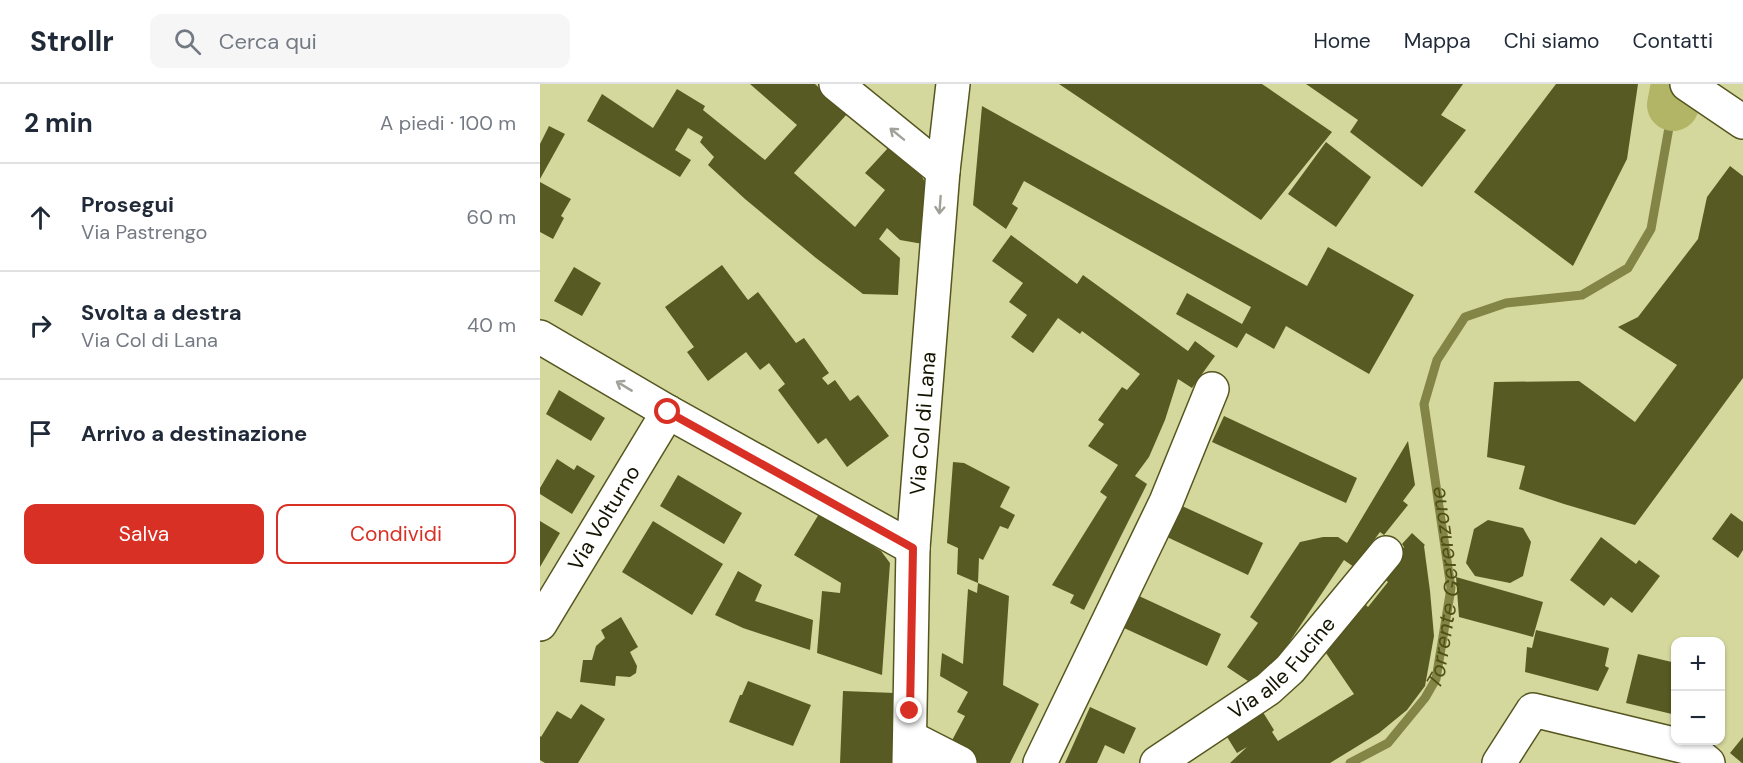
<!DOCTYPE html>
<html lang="it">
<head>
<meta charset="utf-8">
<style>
	:root { --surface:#fff; --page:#f6f6f7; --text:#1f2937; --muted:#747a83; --line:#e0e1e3; --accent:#d93025 }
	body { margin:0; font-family:"DM Sans",sans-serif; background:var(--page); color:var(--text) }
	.controls { position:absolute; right:18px; bottom:18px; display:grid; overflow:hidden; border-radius:12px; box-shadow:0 2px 4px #0004 }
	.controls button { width:54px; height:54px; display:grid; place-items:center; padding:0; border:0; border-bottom:2px solid var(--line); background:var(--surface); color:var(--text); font:30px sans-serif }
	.stop { position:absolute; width:18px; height:18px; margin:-14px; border:4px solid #d93025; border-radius:50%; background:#fff }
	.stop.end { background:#d93025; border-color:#fff; box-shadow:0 2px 6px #0008 }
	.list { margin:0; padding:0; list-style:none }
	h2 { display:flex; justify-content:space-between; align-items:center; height:78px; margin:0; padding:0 24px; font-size:26px }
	h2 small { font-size:20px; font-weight:400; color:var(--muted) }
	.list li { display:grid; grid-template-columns:39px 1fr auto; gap:18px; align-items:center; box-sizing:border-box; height:108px; padding:0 24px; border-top:2px solid var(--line) }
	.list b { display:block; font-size:22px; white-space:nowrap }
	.list p { margin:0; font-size:20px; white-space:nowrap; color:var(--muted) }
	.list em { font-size:20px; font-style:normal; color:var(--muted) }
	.actions { display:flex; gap:12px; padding:18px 24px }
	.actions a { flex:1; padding:14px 0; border:2px solid var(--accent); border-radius:12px; text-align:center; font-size:21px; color:var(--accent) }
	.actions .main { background:var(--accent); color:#fff }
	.icon { flex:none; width:33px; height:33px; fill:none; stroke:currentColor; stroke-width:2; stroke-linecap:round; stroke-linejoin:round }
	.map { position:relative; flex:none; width:1203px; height:679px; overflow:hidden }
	header { display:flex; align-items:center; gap:36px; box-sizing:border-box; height:84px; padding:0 30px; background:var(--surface); border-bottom:2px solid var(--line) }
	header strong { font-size:28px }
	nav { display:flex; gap:33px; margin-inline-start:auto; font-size:21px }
	.search { width:420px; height:54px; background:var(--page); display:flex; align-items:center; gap:15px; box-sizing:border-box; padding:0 21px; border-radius:12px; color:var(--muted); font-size:22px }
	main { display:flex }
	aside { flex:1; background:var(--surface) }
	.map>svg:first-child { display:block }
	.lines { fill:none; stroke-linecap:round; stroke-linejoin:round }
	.stream { stroke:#838547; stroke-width:9 }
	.river { stroke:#b2b565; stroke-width:52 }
	.building { fill:#585a23 }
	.street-casing { stroke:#55561f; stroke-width:36 }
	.street { stroke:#fff; stroke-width:33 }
	.oneway { stroke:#a1a199 }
	.route { stroke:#d93025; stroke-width:8 }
	.labels { text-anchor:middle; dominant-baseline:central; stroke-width:6; stroke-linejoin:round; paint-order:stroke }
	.street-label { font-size:21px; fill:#141401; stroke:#d5d89d }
	.water-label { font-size:22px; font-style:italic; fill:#4f5014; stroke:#d5d89d }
</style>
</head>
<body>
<header>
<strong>Strollr</strong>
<div class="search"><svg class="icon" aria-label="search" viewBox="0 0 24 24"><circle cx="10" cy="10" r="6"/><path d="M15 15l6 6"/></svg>Cerca qui</div>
<nav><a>Home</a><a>Mappa</a><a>Chi siamo</a><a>Contatti</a></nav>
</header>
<main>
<aside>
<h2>2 min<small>A piedi · 100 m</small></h2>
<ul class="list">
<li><svg class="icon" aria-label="ahead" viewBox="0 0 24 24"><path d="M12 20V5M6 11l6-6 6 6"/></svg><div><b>Prosegui</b><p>Via Pastrengo</p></div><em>60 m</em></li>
<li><svg class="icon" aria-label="right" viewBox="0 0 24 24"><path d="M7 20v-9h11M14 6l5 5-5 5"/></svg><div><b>Svolta a destra</b><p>Via Col di Lana</p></div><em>40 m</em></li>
<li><svg class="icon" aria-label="arrive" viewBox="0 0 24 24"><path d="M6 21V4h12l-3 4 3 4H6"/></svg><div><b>Arrivo a destinazione</b></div></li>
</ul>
<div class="actions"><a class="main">Salva</a><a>Condividi</a></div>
</aside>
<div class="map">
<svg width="1203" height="679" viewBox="0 0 1203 679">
	<rect width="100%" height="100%" fill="#d5d89d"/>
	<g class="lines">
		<path class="stream" id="s1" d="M 810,679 L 848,659 L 885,614 L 896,595 L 911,504 L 884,320 L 897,276 L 925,233 L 966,219 L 1042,211 L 1088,184 L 1111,145 L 1133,21"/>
		<path class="river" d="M 1133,21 L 1137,0"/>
	</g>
	<path class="building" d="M 210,0 L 275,0 L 307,30 L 254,89 L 315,143 L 345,106 L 325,89 L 348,64 L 370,82 L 375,80 L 391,109 L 383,160 L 360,156 L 347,144 L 339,155 L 360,174 L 358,211 L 323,210 L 276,174 L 205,115 L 168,81 L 174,73 L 160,58 L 163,53 L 148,44 L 135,66 L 151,76 L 140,93 L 47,37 L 62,10 L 113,44 L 137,5 L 165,22 L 163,26 L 225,76 L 257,41 Z
		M 519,0 L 722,0 L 792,48 L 721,136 Z
		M 766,0 L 923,0 L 901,31 L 926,46 L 882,103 L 810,48 L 818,36 Z
		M 1016,0 L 1098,0 L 1087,75 L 1033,182 L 934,108 Z
		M 442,22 L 767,202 L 788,163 L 874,211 L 829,290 L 746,242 L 734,265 L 706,249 L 697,264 L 636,230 L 647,209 L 702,240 L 711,223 L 484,97 L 472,120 L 478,124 L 466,145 L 433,121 Z
		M 9,42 L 25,50 L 0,95 L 0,60 Z
		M 786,58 L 831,93 L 796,143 L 748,110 Z
		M 1190,82 L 1203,92 L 1203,294 L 1095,441 L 1024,420 L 979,405 L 985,382 L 947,373 L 954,298 L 1039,297 L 1095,338 L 1137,281 L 1078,243 L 1098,233 L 1158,155 L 1167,113 Z
		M 0,98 L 31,115 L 21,132 L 24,134 L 13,155 L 0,148 Z
		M 471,151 L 537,200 L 543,191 L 648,267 L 655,257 L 675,272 L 652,304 L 638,295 L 625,336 L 609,373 L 595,392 L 607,400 L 544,526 L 530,519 L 534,511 L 512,501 L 567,413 L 560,408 L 578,381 L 548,362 L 564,340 L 558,336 L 582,303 L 587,306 L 600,290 L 542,247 L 540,250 L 518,234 L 493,269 L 471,253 L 487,231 L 469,218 L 483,199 L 452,177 Z
		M 182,181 L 208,216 L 218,208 L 256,259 L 264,254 L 289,289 L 282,294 L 288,301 L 295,296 L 310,317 L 318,311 L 349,352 L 307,383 L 286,354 L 278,360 L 238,306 L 245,300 L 229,279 L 220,286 L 206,268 L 168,297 L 147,268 L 154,263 L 125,223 Z
		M 34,183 L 61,199 L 42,232 L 14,217 Z
		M 19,306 L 65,334 L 51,357 L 6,330 Z
		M 684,332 L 817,394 L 806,419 L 672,358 Z
		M 868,357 L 875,401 L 863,417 L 868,421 L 844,451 L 840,448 L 814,483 L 804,476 L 738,575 L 737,574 L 714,601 L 687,583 L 718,539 L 710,533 L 760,458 L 783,453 L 798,453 L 807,459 Z
		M 17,375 L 34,386 L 37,381 L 55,392 L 32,430 L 0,410 L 0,404 Z
		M 413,378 L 424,379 L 470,403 L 460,423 L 475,431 L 468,445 L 460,442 L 443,476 L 439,474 L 438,499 L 469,512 L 463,601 L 499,620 L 470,679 L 439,679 L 409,662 L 425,632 L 417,628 L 428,608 L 400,592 L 402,569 L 423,580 L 428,505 L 437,509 L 438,499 L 417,490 L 418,464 L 407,459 Z
		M 138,391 L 202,429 L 184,460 L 120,422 Z
		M 642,422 L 723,459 L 708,491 L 627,453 Z
		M 1191,429 L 1203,438 L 1203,466 L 1198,474 L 1172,455 Z
		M 279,430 L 341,467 L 350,479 L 342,591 L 277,569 L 282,507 L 300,509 L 301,499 L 254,471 Z
		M 948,436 L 983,444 L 991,458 L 983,492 L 970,499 L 935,492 L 926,479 L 934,445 Z
		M 0,437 L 20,449 L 0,483 Z
		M 113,437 L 183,480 L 152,531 L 82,488 Z
		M 872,449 L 885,461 L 884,462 L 890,507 L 894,552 L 885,602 L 867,626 L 839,649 L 790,679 L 690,679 L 707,663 L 697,669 L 684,648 L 721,625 L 734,646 L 732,648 L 738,657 L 814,610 L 786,569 L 824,519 L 828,523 L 848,498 L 841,492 L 864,463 L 862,460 Z
		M 1061,453 L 1096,480 L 1099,476 L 1120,492 L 1092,529 L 1071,513 L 1064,522 L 1030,496 Z
		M 198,487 L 222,501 L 215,517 L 273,536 L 270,566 L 203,544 L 175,531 Z
		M 916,493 L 1003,518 L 993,553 L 919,533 Z
		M 599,512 L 681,550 L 667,582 L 584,544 Z
		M 81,533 L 98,563 L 90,568 L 97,582 L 96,589 L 90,593 L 76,592 L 75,602 L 40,598 L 43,576 L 52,576 L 56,562 L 65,554 L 61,546 Z
		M 996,546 L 1069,564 L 1065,582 L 1069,584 L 1058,607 L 985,588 L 987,563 L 992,564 Z
		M 1098,570 L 1136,579 L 1136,631 L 1086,619 Z
		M 208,597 L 271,621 L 253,662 L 189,638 L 200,611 L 202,611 Z
		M 303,607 L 355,609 L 352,679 L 300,679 Z
		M 41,620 L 65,635 L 38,679 L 5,679 L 0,676 L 0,652 L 1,653 L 17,627 L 31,635 Z
		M 550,623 L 596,644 L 584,670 L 565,661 L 557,679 L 525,679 Z
		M 1203,653 L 1203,679 L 1202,679 L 1190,669 Z"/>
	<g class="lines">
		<defs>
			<g id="street">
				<path d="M 296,0 L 403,87"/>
				<path d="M 1147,0 L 1203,38"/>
				<path d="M 0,253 L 128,328 L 373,464"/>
				<path id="s2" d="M 0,540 L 128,328"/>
				<path d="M 371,654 L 420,679"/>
				<path id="s3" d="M 369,679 L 373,464 L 403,87 L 413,0"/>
				<path d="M 500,679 L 626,418 L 672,305"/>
				<path id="s4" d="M 617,679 L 728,605 L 750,585 L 846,469"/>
				<path d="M 959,679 L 993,626 L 1150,664 L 1168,679"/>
			</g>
		</defs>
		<use href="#street" class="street-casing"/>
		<use href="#street" class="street"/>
	</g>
	<defs><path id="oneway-shaft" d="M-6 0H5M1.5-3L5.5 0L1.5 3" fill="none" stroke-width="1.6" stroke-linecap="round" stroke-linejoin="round" transform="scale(1.5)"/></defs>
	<g class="oneway">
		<use href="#oneway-shaft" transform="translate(357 50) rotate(-141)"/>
		<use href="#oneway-shaft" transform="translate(400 121) rotate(94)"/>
		<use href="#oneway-shaft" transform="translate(84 302) rotate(-149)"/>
	</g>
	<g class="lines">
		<path class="route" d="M 128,328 L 373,464 L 370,627"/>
	</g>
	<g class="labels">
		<g class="street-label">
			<text stroke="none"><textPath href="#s3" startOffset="340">Via Col di Lana</textPath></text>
			<text stroke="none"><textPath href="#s2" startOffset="124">Via Volturno</textPath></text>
			<text stroke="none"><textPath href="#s4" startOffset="158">Via alle Fucine</textPath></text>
		</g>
		<g class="water-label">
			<text stroke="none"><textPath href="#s1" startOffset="216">Torrente Gerenzone</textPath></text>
		</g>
	</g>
</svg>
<div class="controls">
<button>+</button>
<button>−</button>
</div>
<div class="stop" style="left:128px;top:328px"></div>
<div class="stop end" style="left:370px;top:627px"></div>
</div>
</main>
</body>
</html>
